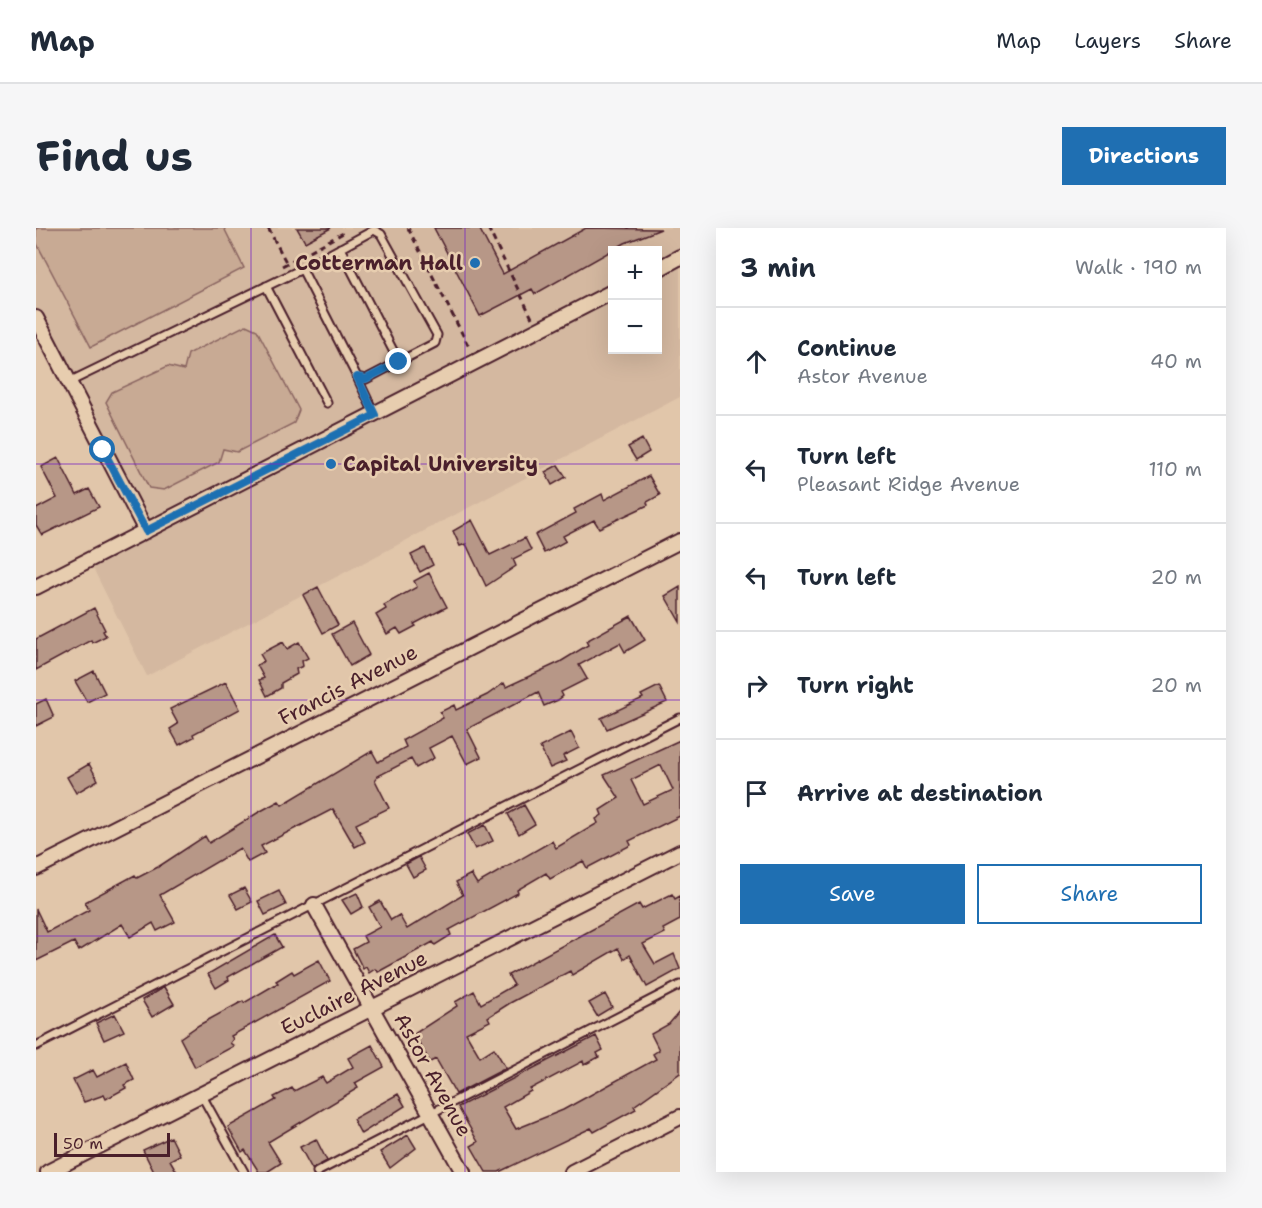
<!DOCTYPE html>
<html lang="en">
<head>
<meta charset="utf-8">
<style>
	:root { --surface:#fff; --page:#f6f6f7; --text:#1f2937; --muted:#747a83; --line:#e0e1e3; --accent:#1f6fb2 }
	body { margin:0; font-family:"Shantell Sans",sans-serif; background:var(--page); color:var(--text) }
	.controls { position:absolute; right:18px; top:18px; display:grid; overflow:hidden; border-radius:0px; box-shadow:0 6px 24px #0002 }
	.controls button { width:54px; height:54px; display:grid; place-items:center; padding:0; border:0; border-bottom:2px solid var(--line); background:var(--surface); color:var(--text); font:30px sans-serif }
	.scale { position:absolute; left:18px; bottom:15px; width:116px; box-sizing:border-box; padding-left:6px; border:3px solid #4a1f2b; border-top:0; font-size:16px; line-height:21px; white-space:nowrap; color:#4a1f2b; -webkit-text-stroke:4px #e7cdaf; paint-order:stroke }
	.stop { position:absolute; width:18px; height:18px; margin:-14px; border:4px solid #1f6fb2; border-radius:50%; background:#fff }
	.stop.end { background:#1f6fb2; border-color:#fff; box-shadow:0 2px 6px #0008 }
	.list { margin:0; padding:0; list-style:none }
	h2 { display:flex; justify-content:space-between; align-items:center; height:78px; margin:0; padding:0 24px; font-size:26px }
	h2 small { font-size:20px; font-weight:400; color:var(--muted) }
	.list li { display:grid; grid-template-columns:39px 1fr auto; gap:18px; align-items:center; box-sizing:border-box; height:108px; padding:0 24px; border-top:2px solid var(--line) }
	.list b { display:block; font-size:22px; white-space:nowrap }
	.list p { margin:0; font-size:20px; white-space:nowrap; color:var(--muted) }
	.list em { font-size:20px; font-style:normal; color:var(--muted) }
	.actions { display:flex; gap:12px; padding:18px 24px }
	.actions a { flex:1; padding:14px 0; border:2px solid var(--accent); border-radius:0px; text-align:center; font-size:21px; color:var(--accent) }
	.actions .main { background:var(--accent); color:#fff }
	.icon { flex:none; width:33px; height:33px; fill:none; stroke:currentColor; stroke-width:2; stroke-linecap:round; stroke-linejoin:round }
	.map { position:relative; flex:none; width:644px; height:944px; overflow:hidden; border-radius:0px }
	header { display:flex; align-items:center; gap:36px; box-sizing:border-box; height:84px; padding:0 30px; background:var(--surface); border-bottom:2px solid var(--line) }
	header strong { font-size:28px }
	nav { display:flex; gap:33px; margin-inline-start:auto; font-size:21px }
	.intro { display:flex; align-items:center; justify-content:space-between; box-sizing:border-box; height:144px; padding:0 36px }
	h1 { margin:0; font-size:42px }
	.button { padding:15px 27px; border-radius:0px; background:var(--accent); color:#fff; font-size:21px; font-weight:700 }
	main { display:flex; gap:36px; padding:0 36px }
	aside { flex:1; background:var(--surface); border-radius:0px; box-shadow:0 6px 24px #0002 }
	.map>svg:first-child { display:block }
	.built { fill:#d4b8a0; fill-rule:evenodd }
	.green { fill:#c8aa94; stroke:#896460; stroke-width:1.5 }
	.building { fill:#b79787; stroke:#4a1f2b; stroke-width:1.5; fill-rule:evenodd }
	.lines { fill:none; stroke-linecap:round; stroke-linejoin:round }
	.service-casing { stroke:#4a1f2b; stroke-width:11 }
	.minor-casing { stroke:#4a1f2b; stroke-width:18 }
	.path { stroke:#4a1f2b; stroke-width:3; stroke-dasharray:6 4.5; stroke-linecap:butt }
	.service { stroke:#e7cdaf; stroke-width:7 }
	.minor { stroke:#e7cdaf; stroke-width:14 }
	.route { stroke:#1f6fb2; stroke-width:8 }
	.grid { fill:none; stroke:#7b2cbf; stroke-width:1.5; stroke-opacity:0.55 }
	.poi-dot { fill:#1f6fb2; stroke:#e7cdaf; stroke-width:2 }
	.labels { text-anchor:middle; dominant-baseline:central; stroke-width:5; stroke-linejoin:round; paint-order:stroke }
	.poi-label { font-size:21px; font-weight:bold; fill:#4a1f2b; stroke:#e7cdaf; text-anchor:end }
	.street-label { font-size:21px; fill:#4a1f2b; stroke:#e7cdaf }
</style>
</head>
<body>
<header>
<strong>Map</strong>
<nav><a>Map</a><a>Layers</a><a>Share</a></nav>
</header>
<div class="intro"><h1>Find us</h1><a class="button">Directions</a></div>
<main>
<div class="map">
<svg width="644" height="944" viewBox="0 0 644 944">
	<rect width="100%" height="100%" fill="#e1c6aa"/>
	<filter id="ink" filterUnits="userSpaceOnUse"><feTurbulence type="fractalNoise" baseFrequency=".0167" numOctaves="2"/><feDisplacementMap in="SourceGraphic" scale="12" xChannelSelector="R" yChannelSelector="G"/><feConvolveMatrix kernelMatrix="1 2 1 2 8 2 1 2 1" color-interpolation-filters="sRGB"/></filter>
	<g filter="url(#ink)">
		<path class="built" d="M 0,0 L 644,0 L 644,169 L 111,448 L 53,332 L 110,304 L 0,90 ZM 576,22 L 622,22 L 622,122 L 576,122 Z"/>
		<path class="green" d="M 0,0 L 188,0 L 208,40 L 55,119 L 0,14 Z
			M 210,97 L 221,102 L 263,182 L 258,195 L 201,224 L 187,221 L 183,234 L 128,262 L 113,260 L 70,174 L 76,164 L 132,138 L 148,142 L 152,126 Z"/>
		<path class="building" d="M 261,0 L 295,0 L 269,14 Z
			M 398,0 L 443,0 L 467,46 L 550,0 L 625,1 L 589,15 L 499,66 L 496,61 L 444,88 Z
			M 606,211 L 613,224 L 600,232 L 592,219 Z
			M 22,230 L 41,267 L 53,261 L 63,279 L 6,307 L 0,297 L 0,281 L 21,270 L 5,239 Z
			M 522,237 L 530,249 L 516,257 L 509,244 Z
			M 613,248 L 624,267 L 611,274 L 612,277 L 563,300 L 558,292 L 527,308 L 530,313 L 508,325 L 499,307 L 540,285 L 538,281 L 566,266 L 568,272 Z
			M 436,292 L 454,327 L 489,310 L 495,322 L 477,331 L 480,338 L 450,358 L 430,316 L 424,318 L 417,303 Z
			M 389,320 L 397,337 L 384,344 L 375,327 Z
			M 393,345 L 411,379 L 378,396 L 380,398 L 365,406 L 361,400 L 351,406 L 340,387 L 350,381 L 348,377 L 381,359 L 378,353 Z
			M 282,359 L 302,397 L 287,405 L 267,367 Z
			M 644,359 L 644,394 L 629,368 Z
			M 58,380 L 69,402 L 67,403 L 70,408 L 56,415 L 55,412 L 0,442 L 0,411 Z
			M 595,388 L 609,412 L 589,424 L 584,415 L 543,437 L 551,451 L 525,464 L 527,468 L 522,472 L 508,478 L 502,464 L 431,501 L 445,529 L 431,536 L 416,508 L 393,520 L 398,530 L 380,540 L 375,531 L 342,548 L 339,552 L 353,580 L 320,596 L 329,614 L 319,619 L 297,581 L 225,618 L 229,625 L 212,634 L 204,620 L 124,667 L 139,694 L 121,703 L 117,695 L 94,709 L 86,696 L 43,723 L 38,714 L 0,733 L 0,681 L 11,704 L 53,682 L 49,674 L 99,647 L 101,650 L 122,639 L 169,608 L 173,615 L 223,584 L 243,573 L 246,577 L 336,523 L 342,534 L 370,519 L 367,512 L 407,490 L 404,484 L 418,477 L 420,482 L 451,467 L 468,455 L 470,459 L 524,434 L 552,417 L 550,413 Z
			M 316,395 L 333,427 L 314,438 L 296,406 Z
			M 247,414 L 251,421 L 263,414 L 272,430 L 266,433 L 267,438 L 260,441 L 261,446 L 245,455 L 245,460 L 231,468 L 223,452 L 228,450 L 221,437 L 228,433 L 224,426 Z
			M 58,443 L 69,465 L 51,474 L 39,453 Z
			M 190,454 L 204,481 L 157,506 L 158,509 L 143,517 L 134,501 L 142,496 L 134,481 Z
			M 623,458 L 631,474 L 571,501 L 565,490 L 607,470 L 605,467 Z
			M 10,471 L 18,489 L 0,498 L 0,476 Z
			M 535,504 L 543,520 L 527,528 L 530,533 L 514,540 L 504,519 Z
			M 644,512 L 644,588 L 593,613 L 595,617 L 551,640 L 547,633 L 514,651 L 510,645 L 481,662 L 482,665 L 413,702 L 415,707 L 399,717 L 397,714 L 342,744 L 339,741 L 333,745 L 330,739 L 327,741 L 317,721 L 330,714 L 327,708 L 344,699 L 333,679 L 344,673 L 355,692 L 363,687 L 371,701 L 427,667 L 420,654 L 435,646 L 441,656 L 516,613 L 520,620 L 562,595 L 560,591 L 566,587 L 564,582 L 583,570 L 568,547 ZM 625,537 L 637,562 L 607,576 L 595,552 Z
			M 53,536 L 62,552 L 40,565 L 31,549 Z
			M 488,577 L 499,596 L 483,606 L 472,586 Z
			M 449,597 L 457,613 L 439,621 L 431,606 Z
			M 383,629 L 390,642 L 377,649 L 370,636 Z
			M 208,660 L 216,674 L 202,681 L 194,667 Z
			M 243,663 L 250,677 L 229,687 L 222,673 Z
			M 321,665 L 327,679 L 315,686 L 306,672 Z
			M 636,666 L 639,671 L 644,668 L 644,692 L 627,701 L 629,705 L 607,716 L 619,736 L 638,726 L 644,741 L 611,759 L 594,727 L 588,731 L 582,720 L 536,747 L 534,743 L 474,775 L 452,789 L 454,793 L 430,805 L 444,829 L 458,820 L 470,840 L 420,866 L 400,831 L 394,834 L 378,806 L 421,778 L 419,774 L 438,763 L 445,776 L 478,757 L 472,747 L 603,676 L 606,681 Z
			M 239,707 L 246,719 L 192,749 L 193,752 L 180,760 L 172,746 Z
			M 283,732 L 294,753 L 195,808 L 197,811 L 194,815 L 198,818 L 159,839 L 144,810 L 163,797 L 207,773 L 208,775 L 242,755 L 240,753 L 256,743 L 258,746 Z
			M 128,759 L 138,776 L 116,789 L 106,772 Z
			M 569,766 L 576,779 L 561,788 L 553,775 Z
			M 644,783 L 644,845 L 598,878 L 600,881 L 558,904 L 555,900 L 463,944 L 450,944 L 435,918 L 442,914 L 422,879 L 560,808 L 567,822 L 561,825 L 563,829 L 548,837 L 547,833 L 494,861 L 495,863 L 467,879 L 480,901 L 527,882 L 620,831 L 617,826 L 623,822 L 615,806 L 633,796 Z
			M 79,786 L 88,803 L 68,812 L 60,795 Z
			M 336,817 L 348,839 L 319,855 L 322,860 L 232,914 L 245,935 L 231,944 L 223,944 L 209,922 L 206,924 L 192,899 L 240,872 L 238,869 L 256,860 L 258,863 L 286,849 L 290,855 L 317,839 L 312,830 Z
			M 90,834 L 98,852 L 88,857 L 90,860 L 70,871 L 68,867 L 48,874 L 37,852 L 57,842 L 61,849 Z
			M 362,866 L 369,878 L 325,906 L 317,891 Z
			M 372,907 L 380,920 L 354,940 L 344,924 Z
			M 135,909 L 144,927 L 134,932 L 141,944 L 118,944 L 107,922 Z
			M 280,911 L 291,933 L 276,941 L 264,919 Z"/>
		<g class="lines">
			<defs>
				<path id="service" d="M 304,20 L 363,134
					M 230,58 L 291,175
					M 321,149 L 339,187
					M 33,154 L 266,41 L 338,2 L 345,6 L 401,107 L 399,115 L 330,151 L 321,149 L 266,41
					M 0,818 L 644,490
					M 165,866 L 208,944
					M 281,944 L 644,757"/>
				<path id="minor" d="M 622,41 L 644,29
					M 0,90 L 110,303
					M 0,359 L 576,64
					M 0,640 L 644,313
					M 278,677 L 427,944
					M 12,944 L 644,624
					M 536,944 L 644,889"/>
			</defs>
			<use href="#service" class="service-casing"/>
			<use href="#minor" class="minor-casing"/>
			<path class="path" d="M 232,0 L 250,34
				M 372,0 L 434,121
				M 452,0 L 496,90
				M 246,38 L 309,4"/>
			<use href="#service" class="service"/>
			<use href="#minor" class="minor"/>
		</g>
	</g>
	<g class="lines" filter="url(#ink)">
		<path class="route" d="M 67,222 L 110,303 L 339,187 L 321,149 L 330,151 L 363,134"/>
	</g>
	<path class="grid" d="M 215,0 L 215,944M 429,0 L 429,944M 0,236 L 644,236M 0,472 L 644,472M 0,708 L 644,708"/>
	<g class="poi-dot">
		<circle cx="439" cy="35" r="6"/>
		<circle cx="295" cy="236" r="6"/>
	</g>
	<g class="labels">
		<g class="poi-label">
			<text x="427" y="35">Cotterman Hall</text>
			<text x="307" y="236" text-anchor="start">Capital University</text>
		</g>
		<g class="street-label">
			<text transform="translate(312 457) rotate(-27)">Francis Avenue</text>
			<text transform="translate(318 765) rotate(-27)">Euclaire Avenue</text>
			<text transform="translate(397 847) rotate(61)">Astor Avenue</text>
		</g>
	</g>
</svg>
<div class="controls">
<button>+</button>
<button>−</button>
</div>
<div class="scale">50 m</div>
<div class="stop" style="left:67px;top:222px"></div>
<div class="stop end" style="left:363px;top:134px"></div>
</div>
<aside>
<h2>3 min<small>Walk · 190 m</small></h2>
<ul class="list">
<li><svg class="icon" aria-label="ahead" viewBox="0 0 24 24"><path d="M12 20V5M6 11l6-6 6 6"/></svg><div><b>Continue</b><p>Astor Avenue</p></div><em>40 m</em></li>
<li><svg class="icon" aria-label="left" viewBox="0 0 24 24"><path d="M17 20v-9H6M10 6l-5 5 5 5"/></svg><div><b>Turn left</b><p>Pleasant Ridge Avenue</p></div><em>110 m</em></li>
<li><svg class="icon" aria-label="left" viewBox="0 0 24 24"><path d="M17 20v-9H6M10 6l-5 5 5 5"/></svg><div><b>Turn left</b></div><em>20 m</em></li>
<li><svg class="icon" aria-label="right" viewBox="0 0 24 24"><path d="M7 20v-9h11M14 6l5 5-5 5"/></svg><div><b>Turn right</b></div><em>20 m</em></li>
<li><svg class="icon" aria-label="arrive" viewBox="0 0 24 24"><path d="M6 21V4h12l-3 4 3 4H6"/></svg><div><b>Arrive at destination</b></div></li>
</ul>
<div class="actions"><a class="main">Save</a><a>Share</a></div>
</aside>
</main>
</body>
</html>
